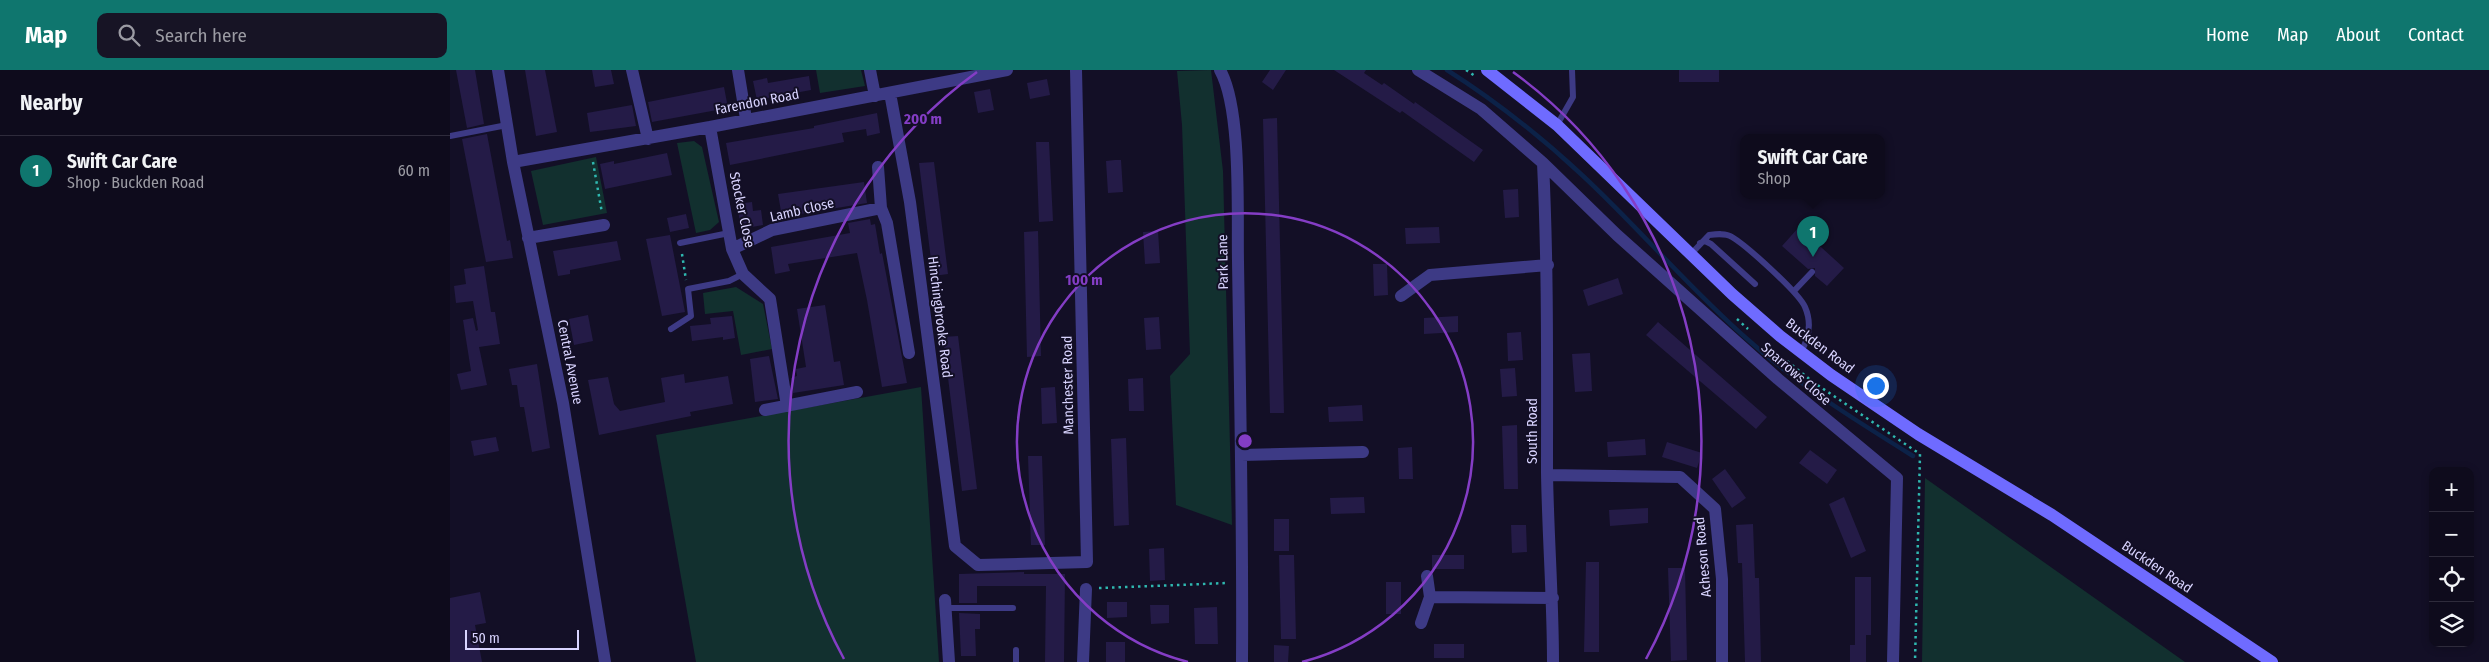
<!DOCTYPE html>
<html lang="en">
<head>
<meta charset="utf-8">
<style>
	:root { --surface:#0e0b1c; --page:#171425; --text:#f1f3f6; --muted:#9b9ba3; --line:#2e2b3b; --accent:#0f766e }
	body { margin:0; font-family:"Fira Sans Condensed",sans-serif; background:var(--page); color:var(--text) }
	.controls { position:absolute; right:15px; bottom:15px; display:grid; overflow:hidden; border-radius:10px; box-shadow:0 2px 8px #0003 }
	.controls button { width:45px; height:45px; display:grid; place-items:center; padding:0; border:0; border-bottom:1px solid var(--line); background:var(--surface); color:var(--text); font:25px sans-serif }
	.scale { position:absolute; left:15px; bottom:12px; width:114px; box-sizing:border-box; padding-left:5px; border:2px solid #d9d4ff; border-top:0; font-size:14px; line-height:18px; white-space:nowrap; color:#d9d4ff; -webkit-text-stroke:4px #130f26; paint-order:stroke }
	.you { position:absolute; left:1425px; top:315px; width:18px; height:18px; margin:-12px; border:4px solid #fff; border-radius:50%; background:#1a73e8; box-shadow:0 0 0 8px #1a73e833 }
	.badge { display:grid; place-items:center; width:32px; height:32px; border-radius:50%; background:var(--accent); color:#fff; font-size:16px; font-weight:700 }
	.pin { position:absolute; translate:-50% -41px; filter:drop-shadow(0 1px 2px #0008) }
	.pin::after { content:''; position:absolute; top:26px; width:18px; height:15px; background:inherit; clip-path:polygon(0 0,100% 0,50% 100%) }
	.popup { position:absolute; left:1290px; top:64px; width:145px; height:65px; box-sizing:border-box; display:grid; place-content:center; border-radius:10px; background:var(--surface); filter:drop-shadow(0 1px 4px #0005); font-size:16px; white-space:nowrap; color:var(--muted) }
	.popup b { font-size:19px; color:var(--text) }
	.popup::after { content:''; position:absolute; left:50%; top:100%; margin-left:-10px; border:10px solid transparent; border-top-color:var(--surface) }
	.list { margin:0; padding:0; list-style:none }
	h2 { display:flex; justify-content:space-between; align-items:center; height:65px; margin:0; padding:0 20px; font-size:21px }
	h2 small { font-size:16px; font-weight:400; color:var(--muted) }
	.list li { display:grid; grid-template-columns:32px 1fr auto; gap:15px; align-items:center; box-sizing:border-box; height:70px; padding:0 20px; border-top:1px solid var(--line) }
	.list b { display:block; font-size:19px; white-space:nowrap }
	.list p { margin:0; font-size:16px; white-space:nowrap; color:var(--muted) }
	.list em { font-size:16px; font-style:normal; color:var(--muted) }
	.icon { flex:none; width:28px; height:28px; fill:none; stroke:currentColor; stroke-width:2; stroke-linecap:round; stroke-linejoin:round }
	.map { position:relative; flex:none; width:2039px; height:592px; overflow:hidden }
	header { display:flex; align-items:center; gap:30px; box-sizing:border-box; height:70px; padding:0 25px; background:var(--accent); color:#fff }
	header strong { font-size:24px }
	nav { display:flex; gap:28px; margin-inline-start:auto; font-size:18px }
	.search { width:350px; height:45px; background:var(--page); display:flex; align-items:center; gap:12px; box-sizing:border-box; padding:0 18px; border-radius:10px; color:var(--muted); font-size:19px }
	main { display:flex }
	aside { flex:1; background:var(--surface) }
	.map>svg:first-child { display:block }
	.green { fill:#12302f }
	.lines { fill:none; stroke-linecap:round; stroke-linejoin:round }
	.stream { stroke:#0c2248; stroke-width:4.5 }
	.building { fill:#241b47 }
	.path { stroke:#2fb8b0; stroke-width:2.5; stroke-dasharray:2.5 4; stroke-linecap:butt }
	.lane { stroke:#3d3a85; stroke-width:6 }
	.street { stroke:#3d3a85; stroke-width:12 }
	.secondary { stroke:#6f6bff; stroke-width:12 }
	.ring { fill:none; stroke:#843dc5; stroke-width:2.5 }
	.labels { text-anchor:middle; dominant-baseline:central; stroke-width:4; stroke-linejoin:round; paint-order:stroke }
	.street-label { font-size:14px; fill:#d9d4ff; stroke:#130f26 }
	.centre { fill:#843dc5; stroke:#130f26; stroke-width:2.5 }
	.ring-label { font-size:15px; text-anchor:middle; font-weight:bold; fill:#843dc5; stroke:#130f26; stroke-width:4; stroke-linejoin:round; paint-order:stroke }
</style>
</head>
<body>
<header>
<strong>Map</strong>
<div class="search"><svg class="icon" aria-label="search" viewBox="0 0 24 24"><circle cx="10" cy="10" r="6"/><path d="M15 15l6 6"/></svg>Search here</div>
<nav><a>Home</a><a>Map</a><a>About</a><a>Contact</a></nav>
</header>
<main>
<aside>
<h2>Nearby<small></small></h2>
<ul class="list">
<li><span class="badge">1</span><div><b>Swift Car Care</b><p>Shop · Buckden Road</p></div><em>60 m</em></li>
</ul>
</aside>
<div class="map">
<svg width="2039" height="592" viewBox="0 0 2039 592">
	<rect width="100%" height="100%" fill="#130f26"/>
	<path class="green" d="M 366,0 L 411,0 L 415,16 L 370,23 Z
		M 761,0 L 773,101 L 782,455 L 726,435 L 720,306 L 740,284 L 732,55 L 727,1 Z
		M 244,71 L 252,77 L 269,152 L 260,160 L 246,163 L 227,73 Z
		M 146,87 L 157,143 L 93,155 L 81,101 Z
		M 286,217 L 313,234 L 322,279 L 291,285 L 283,241 L 255,244 L 253,223 Z
		M 471,317 L 489,592 L 246,592 L 206,365 Z
		M 1475,408 L 1735,592 L 1472,592 Z"/>
	<g class="lines">
		<path class="stream" d="M 997,0 C 1046,31 1090,66 1132,105 C 1188,157 1238,217 1296,268 C 1347,314 1405,350 1463,386"/>
	</g>
	<path class="building" d="M 6,0 L 25,0 L 34,54 L 17,58 Z
		M 75,0 L 95,0 L 107,62 L 86,66 Z
		M 142,0 L 161,0 L 164,14 L 145,17 Z
		M 820,0 L 836,0 L 823,20 L 812,12 Z
		M 884,0 L 916,0 L 914,3 L 932,15 L 934,13 L 964,34 L 965,32 L 1033,80 L 1024,92 L 952,41 L 950,43 Z
		M 1229,0 L 1269,0 L 1269,12 L 1229,12 Z
		M 359,6 L 361,20 L 307,30 L 303,11 L 317,8 L 318,13 Z
		M 597,9 L 600,25 L 580,29 L 577,13 Z
		M 274,17 L 278,38 L 202,52 L 198,32 Z
		M 540,19 L 544,40 L 528,43 L 524,22 Z
		M 182,35 L 186,56 L 140,62 L 137,43 Z
		M 427,43 L 430,63 L 417,66 L 416,59 L 392,63 L 394,72 L 280,95 L 276,73 L 364,58 L 364,56 Z
		M 827,48 L 834,343 L 820,343 L 813,49 Z
		M 37,64 L 57,171 L 60,170 L 63,188 L 36,192 L 12,69 Z
		M 586,72 L 599,72 L 603,151 L 589,152 Z
		M 217,83 L 222,105 L 155,119 L 150,94 L 164,91 L 164,94 Z
		M 665,90 L 671,90 L 673,122 L 658,123 L 656,91 Z
		M 484,92 L 498,204 L 483,206 L 469,93 Z
		M 414,112 L 417,133 L 332,147 L 328,124 Z
		M 1068,119 L 1069,147 L 1055,148 L 1053,120 Z
		M 302,132 L 303,141 L 311,140 L 313,155 L 291,159 L 287,134 Z
		M 236,144 L 239,158 L 220,162 L 217,148 Z
		M 420,149 L 421,155 L 425,154 L 430,184 L 432,183 L 457,313 L 432,317 L 417,230 L 407,183 L 338,194 L 340,201 L 325,204 L 321,177 L 400,163 L 398,153 Z
		M 989,157 L 990,173 L 956,174 L 955,158 Z
		M 1349,157 L 1394,198 L 1377,216 L 1365,206 L 1365,198 L 1358,199 L 1332,176 Z
		M 588,161 L 591,286 L 577,287 L 574,162 Z
		M 708,161 L 710,193 L 695,194 L 693,162 Z
		M 220,165 L 235,242 L 212,246 L 196,169 Z
		M 167,171 L 171,190 L 120,200 L 120,204 L 108,206 L 103,181 Z
		M 923,194 L 937,194 L 938,225 L 924,226 Z
		M 34,196 L 41,242 L 45,242 L 50,274 L 29,277 L 37,315 L 11,320 L 7,304 L 21,301 L 13,250 L 23,248 L 26,261 L 28,260 L 23,231 L 6,233 L 4,216 L 16,214 L 14,199 Z
		M 1168,208 L 1173,224 L 1138,236 L 1133,220 Z
		M 375,235 L 384,292 L 390,291 L 394,315 L 343,323 L 341,308 L 347,306 L 346,299 L 356,297 L 347,239 Z
		M 138,245 L 143,271 L 124,275 L 119,249 Z
		M 282,246 L 285,268 L 273,270 L 273,267 L 242,271 L 240,256 L 261,254 L 260,248 Z
		M 1008,246 L 1008,262 L 974,264 L 974,248 Z
		M 709,247 L 711,279 L 696,280 L 694,248 Z
		M 1208,252 L 1317,347 L 1306,359 L 1196,265 Z
		M 1071,262 L 1073,290 L 1058,291 L 1057,263 Z
		M 508,266 L 527,419 L 512,421 L 493,267 Z
		M 1140,283 L 1142,321 L 1125,322 L 1122,284 Z
		M 319,286 L 328,329 L 305,332 L 300,289 Z
		M 87,294 L 100,378 L 82,382 L 74,337 L 70,337 L 67,315 L 62,315 L 59,299 Z
		M 1065,298 L 1067,326 L 1052,327 L 1050,299 Z
		M 234,304 L 235,313 L 278,306 L 283,334 L 240,342 L 241,346 L 149,365 L 138,310 L 158,307 L 164,334 L 170,341 L 215,332 L 211,308 Z
		M 693,308 L 694,341 L 679,341 L 678,309 Z
		M 605,317 L 607,353 L 592,354 L 591,318 Z
		M 912,335 L 913,351 L 879,352 L 878,337 Z
		M 1067,355 L 1068,419 L 1054,419 L 1052,356 Z
		M 46,367 L 49,381 L 24,386 L 21,371 Z
		M 676,368 L 679,455 L 664,456 L 661,369 Z
		M 1195,369 L 1196,385 L 1158,387 L 1157,372 Z
		M 1217,372 L 1252,383 L 1247,398 L 1212,387 Z
		M 962,377 L 963,409 L 949,409 L 948,378 Z
		M 1360,380 L 1387,400 L 1377,414 L 1349,393 Z
		M 578,386 L 592,386 L 595,475 L 581,475 Z
		M 1275,399 L 1296,428 L 1282,438 L 1262,409 Z
		M 914,427 L 915,443 L 881,444 L 880,428 Z
		M 1394,427 L 1416,481 L 1401,488 L 1379,434 Z
		M 1198,438 L 1198,453 L 1160,456 L 1159,440 Z
		M 824,449 L 839,449 L 839,481 L 824,481 Z
		M 1303,454 L 1305,508 L 1309,508 L 1311,592 L 1295,592 L 1292,493 L 1288,493 L 1286,455 Z
		M 1061,455 L 1076,455 L 1077,482 L 1062,483 Z
		M 714,478 L 715,510 L 700,511 L 699,479 Z
		M 829,485 L 844,485 L 846,569 L 831,569 Z
		M 982,485 L 1014,485 L 1014,499 L 982,499 Z
		M 1136,492 L 1149,492 L 1149,582 L 1134,582 Z
		M 1218,498 L 1235,498 L 1237,590 L 1221,591 Z
		M 574,502 L 574,504 L 615,504 L 614,592 L 595,592 L 596,516 L 527,516 L 527,533 L 509,533 L 509,504 Z
		M 1405,507 L 1421,507 L 1421,565 L 1416,565 L 1416,592 L 1400,592 L 1400,575 L 1405,575 Z
		M 936,512 L 951,512 L 951,544 L 936,544 Z
		M 30,522 L 36,553 L 25,555 L 32,592 L 0,592 L 0,528 Z
		M 657,532 L 677,532 L 677,547 L 657,548 Z
		M 700,535 L 719,535 L 719,553 L 701,554 Z
		M 767,537 L 768,574 L 745,574 L 744,538 Z
		M 509,543 L 530,544 L 530,559 L 525,559 L 526,586 L 511,586 Z
		M 656,572 L 675,572 L 675,592 L 656,592 Z
		M 984,574 L 1014,574 L 1014,588 L 984,588 Z
		M 824,575 L 839,576 L 838,592 L 824,592 Z"/>
	<g class="lines">
		<path class="path" d="M 1016,0 L 1025,6
			M 143,92 L 152,143
			M 232,184 L 236,210
			M 1287,249 L 1298,259
			M 1337,291 L 1363,312 L 1470,384 L 1465,592
			M 649,518 L 778,513"/>
		<path class="lane" d="M 1107,55 L 1123,27 L 1122,0
			M 0,66 L 57,55
			M 230,173 L 279,163
			M 1250,173 L 1255,171 L 1261,174 L 1305,214
			M 1241,184 L 1259,165 C 1267,164 1276,163 1282,167 C 1297,176 1349,223 1355,237 C 1362,253 1359,268 1351,282
			M 1344,221 L 1362,202
			M 221,259 L 241,246 L 238,219 L 279,211 L 293,204
			M 496,538 L 563,538
			M 566,592 L 566,580"/>
		<path class="street" d="M 48,0 L 63,92 L 113,333 L 155,592
			M 182,0 L 198,69
			M 288,0 L 296,49
			M 420,0 L 425,26
			M 770,0 C 792,39 787,143 788,191 C 790,324 793,458 792,592
			M 968,0 L 1031,39 L 1093,93 C 1098,196 1097,299 1097,403 C 1098,466 1103,529 1103,592
			M 440,23 L 460,132 L 505,476 L 528,495 L 637,492 L 626,0
			M 260,57 L 282,179 L 293,204 L 320,229 L 337,336
			M 63,92 L 260,57 L 557,0
			M 1093,93 L 1167,165 L 1328,309 L 1447,408 L 1443,592
			M 428,97 L 431,138 L 437,153 L 459,283
			M 78,168 L 154,155
			M 282,179 L 322,160 L 431,138
			M 951,226 L 980,205 L 1098,195
			M 315,340 L 407,322
			M 791,385 L 913,382
			M 1097,405 L 1230,407 L 1265,439 L 1272,509 L 1272,592
			M 980,527 L 1103,528
			M 495,530 L 499,592
			M 971,553 L 980,527 L 977,506
			M 633,592 L 636,519"/>
		<path class="secondary" d="M 1037,0 L 1107,55 L 1282,224 L 1330,266 L 1381,305 L 1468,364 L 1602,445 L 1822,592"/>
	</g>
	<g class="ring">
		<path d="M738 592A228 228 0 1 1 852 592"/>
		<path d="M394 589A456 456 0 0 1 527 2M1063 2A456 456 0 0 1 1196 589"/>
	</g>
	<g class="labels">
		<g class="street-label">
			<text transform="translate(307 32) rotate(-11)">Farendon Road</text>
			<text transform="translate(292 140) rotate(78)">Stocker Close</text>
			<text transform="translate(352 140) rotate(-13)">Lamb Close</text>
			<text transform="translate(773 192) rotate(-91)">Park Lane</text>
			<text transform="translate(490 247) rotate(83)">Hinchingbrooke Road</text>
			<text transform="translate(1370 276) rotate(37)">Buckden Road</text>
			<text transform="translate(120 292) rotate(79)">Central Avenue</text>
			<text transform="translate(1346 304) rotate(41)">Sparrows Close</text>
			<text transform="translate(618 315) rotate(-91)">Manchester Road</text>
			<text transform="translate(1082 361) rotate(-90)">South Road</text>
			<text transform="translate(1253 487) rotate(-95)">Acheson Road</text>
			<text transform="translate(1707 497) rotate(34)">Buckden Road</text>
		</g>
	</g>
	<circle cx="795" cy="371" r="8" class="centre"/>
	<g class="ring-label">
		<text x="473" y="54">200 m</text>
		<text x="634" y="215">100 m</text>
	</g>
</svg>
<div class="controls">
<button>+</button>
<button>−</button>
<button><svg class="icon" aria-label="locate" viewBox="0 0 24 24"><circle cx="12" cy="12" r="6"/><path d="M12 2v4M12 18v4M2 12h4M18 12h4"/></svg></button>
<button><svg class="icon" aria-label="layers" viewBox="0 0 24 24"><path d="M12 4l9 5-9 5-9-5zM3 14l9 5 9-5"/></svg></button>
</div>
<div class="scale">50 m</div>
<div class="you"></div>
<div class="pin badge" style="left:1363px;top:187px">1</div>
<div class="popup"><b>Swift Car Care</b>Shop</div>
</div>
</main>
</body>
</html>
